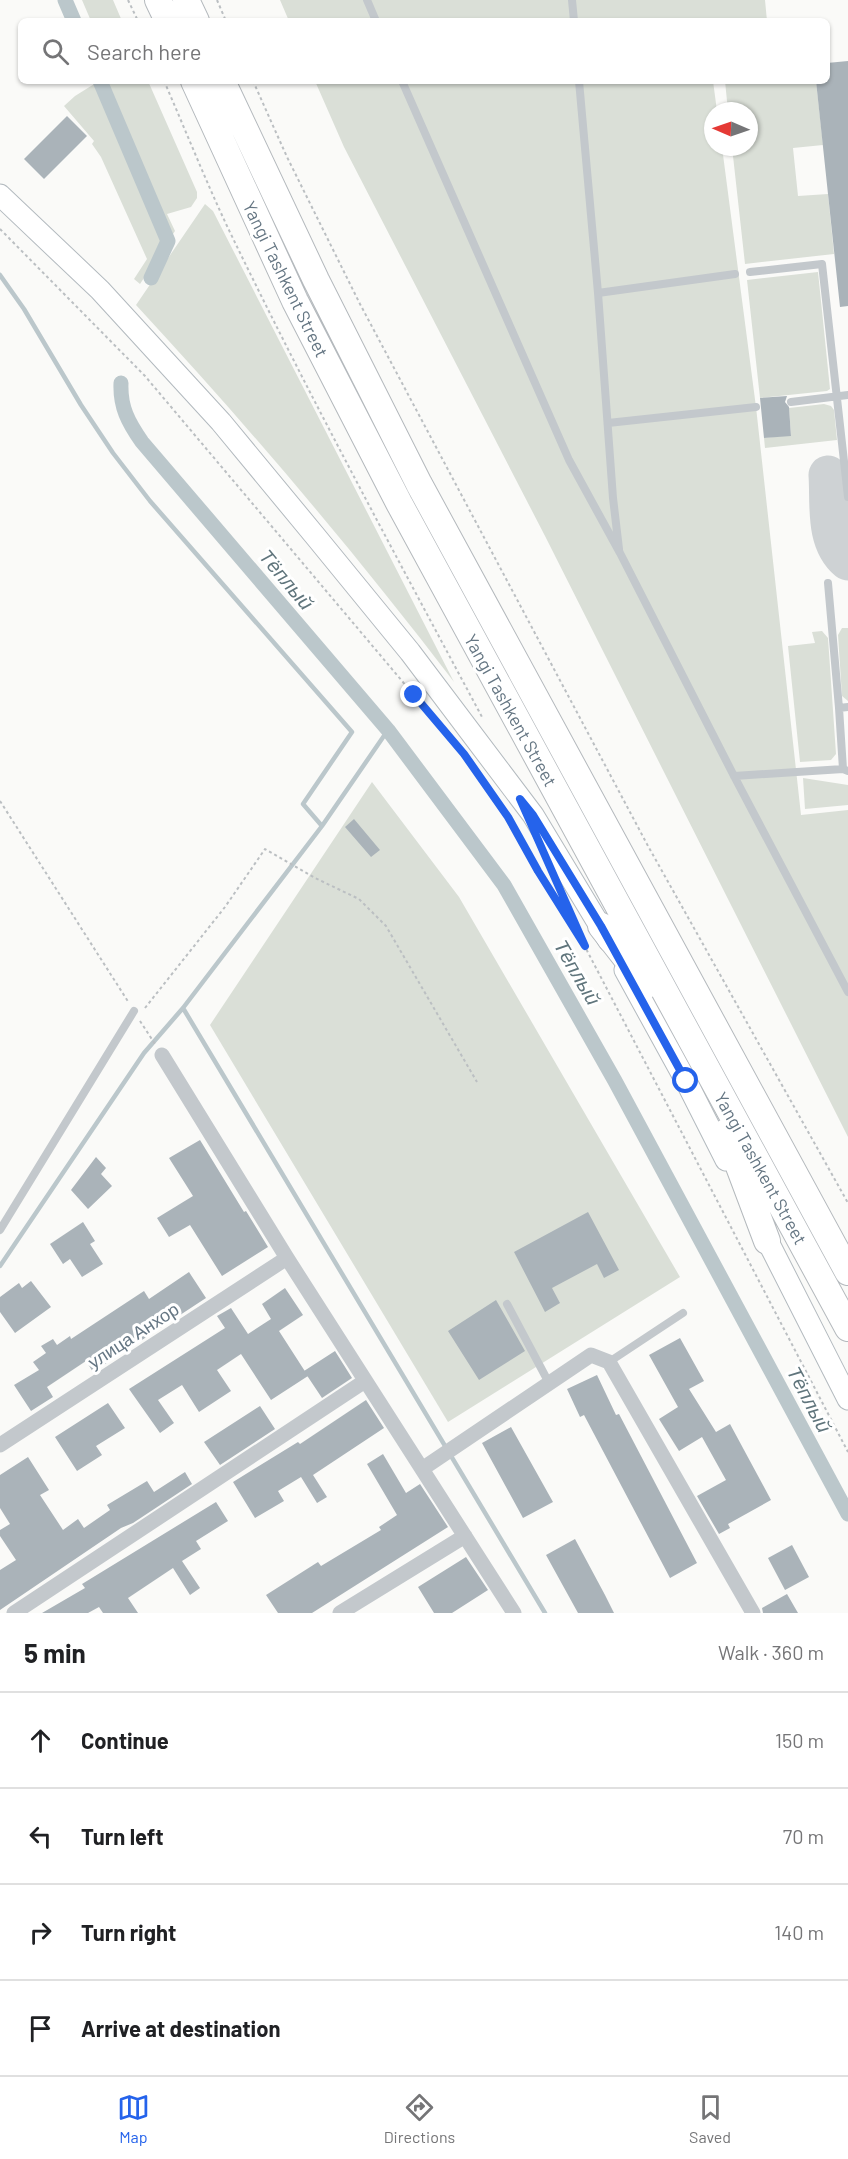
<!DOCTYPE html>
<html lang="en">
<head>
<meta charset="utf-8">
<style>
	:root { --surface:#fff; --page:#f2f2f2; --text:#202124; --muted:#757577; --line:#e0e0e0; --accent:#2563eb }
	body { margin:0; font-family:Barlow,sans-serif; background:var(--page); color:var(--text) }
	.compass { position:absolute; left:704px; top:102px; width:54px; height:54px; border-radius:50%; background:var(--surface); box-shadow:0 2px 4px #0004; rotate:272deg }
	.stop { position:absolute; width:18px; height:18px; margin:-14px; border:4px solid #2563eb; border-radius:50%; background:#fff }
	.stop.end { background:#2563eb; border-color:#fff; box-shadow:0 2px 6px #0008 }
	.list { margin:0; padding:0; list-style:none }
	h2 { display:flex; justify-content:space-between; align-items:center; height:78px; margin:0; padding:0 24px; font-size:26px }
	h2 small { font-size:20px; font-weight:400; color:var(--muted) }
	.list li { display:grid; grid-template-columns:39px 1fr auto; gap:18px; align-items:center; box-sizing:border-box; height:96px; padding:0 24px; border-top:2px solid var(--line) }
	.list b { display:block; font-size:22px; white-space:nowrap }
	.list em { font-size:20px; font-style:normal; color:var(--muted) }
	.icon { flex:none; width:33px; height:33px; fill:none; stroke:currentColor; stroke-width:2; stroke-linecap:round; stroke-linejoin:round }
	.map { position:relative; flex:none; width:848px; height:1613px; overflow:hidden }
	.search { position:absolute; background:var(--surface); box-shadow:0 2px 4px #0004; left:18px; right:18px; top:18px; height:66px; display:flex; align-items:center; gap:15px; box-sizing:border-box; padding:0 21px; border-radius:9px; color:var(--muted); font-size:22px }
	.sheet { height:462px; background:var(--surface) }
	nav { display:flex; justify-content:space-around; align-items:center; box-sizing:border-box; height:84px; border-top:2px solid var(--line); background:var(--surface); font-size:16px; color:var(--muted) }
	nav a { display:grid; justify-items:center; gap:3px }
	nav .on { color:var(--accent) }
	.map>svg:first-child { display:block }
	.green { fill:#dadfd7 }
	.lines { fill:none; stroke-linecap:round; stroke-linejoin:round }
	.stream { stroke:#bbc7cb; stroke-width:4.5 }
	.canal { stroke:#bbc7cb; stroke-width:15 }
	.taxiway { stroke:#ced2d4; stroke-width:39 }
	.building { fill:#aab3b9 }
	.secondary-casing { stroke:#b3babf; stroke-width:23 }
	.trunk-casing { stroke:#b4b9bd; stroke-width:28 }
	.path { stroke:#bbbfc2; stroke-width:2; stroke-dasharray:3 3; stroke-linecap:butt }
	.service { stroke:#c3c8cc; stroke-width:8 }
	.minor { stroke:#c3c8cc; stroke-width:15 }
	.secondary { stroke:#fff; stroke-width:21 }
	.trunk { stroke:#fff; stroke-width:26 }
	.route { stroke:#2563eb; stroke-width:8 }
	.labels { text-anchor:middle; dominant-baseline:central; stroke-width:6; stroke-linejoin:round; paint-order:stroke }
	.street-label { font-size:18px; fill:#657683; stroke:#fff }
	.water-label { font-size:20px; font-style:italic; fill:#60757c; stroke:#fff }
</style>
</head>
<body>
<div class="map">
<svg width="848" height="1613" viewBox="0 0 848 1613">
	<rect width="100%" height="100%" fill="#fafaf8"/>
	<path class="green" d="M 82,0 L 113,0 L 122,21 L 91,21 Z
		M 280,0 L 765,0 L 767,21 L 289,21 Z
		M 99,81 L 148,81 L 197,192 L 197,198 L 191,207 L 167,214 L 175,231 L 140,284 L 134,279 L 147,259 L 101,157 L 92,144 L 94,141 L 64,106 L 75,96 Z
		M 315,81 L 713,81 L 717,111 L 713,111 L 713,147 L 722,147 L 756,407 L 801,815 L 848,810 L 848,1137 L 545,536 L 344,147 Z
		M 725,81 L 816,81 L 823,145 L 793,148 L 798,196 L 828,194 L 834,254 L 745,264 L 732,147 L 749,147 L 749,111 L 728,111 Z
		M 205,204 L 213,211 L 454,682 C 354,551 248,426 136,305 Z
		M 818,272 L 830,389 L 827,391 L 760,398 L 747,280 Z
		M 824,404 L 831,406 L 834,410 L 837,440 L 765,448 L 764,438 L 791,435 L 789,408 Z
		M 842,628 L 848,628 L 848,701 L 842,696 L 838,635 Z
		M 822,631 L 828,638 L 836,754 L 831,760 L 800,762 L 788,646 L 815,643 L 812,632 Z
		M 803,778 L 848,785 L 848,805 L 805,809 Z
		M 372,782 L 459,897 L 680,1277 L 448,1422 L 210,1025 Z"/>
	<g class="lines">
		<path class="stream" d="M 0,275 L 24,309 L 81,405 L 113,453 L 150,501 L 352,732 L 303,804 L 322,826 L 183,1008 L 144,1053 L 0,1266
			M 322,826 L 388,730
			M 183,1008 L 545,1613"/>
		<path class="canal" d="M 65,0 L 74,21
			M 100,81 L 168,241 L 151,278
			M 121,383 C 120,407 128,422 142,442 L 388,730 L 504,885 L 615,1081 L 848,1514"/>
		<path class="taxiway" d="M 828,475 C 830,503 824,541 848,561"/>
	</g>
	<path class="building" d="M 848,61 L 848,306 L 840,307 L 816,81 L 827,81 L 827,63 Z
		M 67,116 L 87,136 L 44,179 L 24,159 Z
		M 787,396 L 785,402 L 789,407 L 791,436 L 764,438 L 760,398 Z
		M 354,819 L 380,850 L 371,857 L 345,827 Z
		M 200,1140 L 244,1212 L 246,1211 L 268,1247 L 222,1276 L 190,1225 L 169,1237 L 157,1218 L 193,1196 L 169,1158 Z
		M 96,1157 L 106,1168 L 101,1174 L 112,1186 L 88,1209 L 71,1190 Z
		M 588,1212 L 619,1270 L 604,1278 L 597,1264 L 552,1288 L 560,1303 L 545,1312 L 514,1252 Z
		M 83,1222 L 95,1241 L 90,1244 L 103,1264 L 82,1277 L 70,1259 L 63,1264 L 50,1244 Z
		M 189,1272 L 206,1298 L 93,1372 L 86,1361 L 47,1387 L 53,1397 L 31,1411 L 14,1385 L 39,1370 L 33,1362 L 46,1353 L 41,1346 L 53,1339 L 57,1345 L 70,1336 L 71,1339 L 144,1291 L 149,1299 Z
		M 31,1281 L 51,1307 L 15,1333 L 0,1312 L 0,1297 L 19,1283 L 22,1288 Z
		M 285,1288 L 303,1315 L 279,1331 L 308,1376 L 271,1400 L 241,1354 L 217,1370 L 231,1391 L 199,1412 L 182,1385 L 158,1400 L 174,1423 L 160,1433 L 129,1389 L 225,1328 L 217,1316 L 231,1308 L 248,1334 L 271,1319 L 262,1304 Z
		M 496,1300 L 525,1351 L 479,1380 L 448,1331 Z
		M 680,1338 L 704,1381 L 689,1389 L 716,1432 L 730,1424 L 771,1500 L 728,1524 L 730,1528 L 719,1534 L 697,1496 L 726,1480 L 702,1437 L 679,1451 L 659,1419 L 678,1407 L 649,1355 Z
		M 335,1351 L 352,1378 L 322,1398 L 304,1371 Z
		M 597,1375 L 616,1415 L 619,1414 L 697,1563 L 670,1578 L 584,1415 L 580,1417 L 567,1389 Z
		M 366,1400 L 384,1428 L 313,1475 L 327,1497 L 317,1503 L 301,1477 L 278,1491 L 284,1501 L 255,1518 L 233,1482 L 298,1442 L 300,1444 Z
		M 108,1403 L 125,1428 L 96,1446 L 102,1455 L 77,1471 L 55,1437 Z
		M 260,1406 L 275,1429 L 220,1465 L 204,1442 Z
		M 511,1427 L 553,1502 L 523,1518 L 482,1443 Z
		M 383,1454 L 406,1493 L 420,1484 L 448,1527 L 312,1613 L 278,1613 L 266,1595 L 318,1562 L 321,1566 L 381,1530 L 379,1527 L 397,1515 L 367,1464 Z
		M 28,1457 L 49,1490 L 40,1495 L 63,1530 L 78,1519 L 84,1528 L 110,1510 L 107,1505 L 147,1481 L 154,1492 L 185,1472 L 192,1484 L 133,1523 L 121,1528 L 0,1610 L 0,1570 L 16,1560 L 0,1536 L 0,1530 L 10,1524 L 0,1508 L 0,1475 Z
		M 216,1502 L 228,1521 L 196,1541 L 201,1549 L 182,1561 L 200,1588 L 190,1595 L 173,1568 L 128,1598 L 138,1613 L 103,1613 L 99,1607 L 88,1613 L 42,1613 L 85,1588 L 82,1584 Z
		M 575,1539 L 605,1595 L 614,1613 L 578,1613 L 546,1555 Z
		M 792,1545 L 809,1577 L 785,1590 L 768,1558 Z
		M 466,1557 L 488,1590 L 452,1613 L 434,1613 L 418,1587 Z
		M 787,1594 L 798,1613 L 763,1613 L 762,1608 Z"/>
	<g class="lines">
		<defs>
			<path id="secondary" d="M 0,195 L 100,290 L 221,422 L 316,537 L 410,652 L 533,815 L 609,941
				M 625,970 L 686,1081 L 726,1160
				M 761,1228 L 848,1399"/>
			<path id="trunk" d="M 158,0 L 168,21
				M 186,0 L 196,21
				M 194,81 L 295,301 L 399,503 L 848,1328
				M 222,81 L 316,280 L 419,484 L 848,1272
				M 601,926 L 647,985
				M 726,1132 L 767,1241"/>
		</defs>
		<use href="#secondary" class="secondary-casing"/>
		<use href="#trunk" class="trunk-casing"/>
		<path class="path" d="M 128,0 L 138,21
			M 217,0 L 226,21
			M 164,81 C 185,129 205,179 227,226 C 307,392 395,554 482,717
			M 253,81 L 287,157 L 360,304 L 648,846 L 848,1203
			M 0,229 L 145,376 L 456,745
			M 476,771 C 514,826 547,884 582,941 L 848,1452
			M 0,801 L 129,1003
			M 572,916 L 580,935
			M 145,1008 L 225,907 L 265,849 L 315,878 L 359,899 L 386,926 L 477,1082
			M 140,1021 L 155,1044"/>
		<path class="service" d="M 367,0 L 376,21
			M 572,0 L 574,21
			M 402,81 L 569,460 L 620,553 L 734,776 L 848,992
			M 579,81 L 598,293 L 613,498 L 619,549
			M 750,272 L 822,264 L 848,497
			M 598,293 L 735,274
			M 791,402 L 848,395
			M 608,423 L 756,407
			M 828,583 L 839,708
			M 843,769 L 839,708 L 848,707
			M 734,776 L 843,769 L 848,771
			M 0,1230 L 134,1011
			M 507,1304 L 549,1383
			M 609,1362 L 683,1313"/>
		<path class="minor" d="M 162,1055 L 287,1258 L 514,1613
			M 0,1445 L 287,1258
			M 422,1469 L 591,1355 L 609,1362 L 753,1613
			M 14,1613 L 365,1381
			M 340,1613 L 465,1536"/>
		<use href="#secondary" class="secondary"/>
		<use href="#trunk" class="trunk"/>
	</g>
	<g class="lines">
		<path class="route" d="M 414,695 L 464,754 L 508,817 L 538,871 L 585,946 L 520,799 L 533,815 L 601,926 L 686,1081"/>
	</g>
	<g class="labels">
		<g class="street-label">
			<text transform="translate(286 279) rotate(64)">Yangi Tashkent Street</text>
			<text transform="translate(511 710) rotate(61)">Yangi Tashkent Street</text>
			<text transform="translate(761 1168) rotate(61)">Yangi Tashkent Street</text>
			<text transform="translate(133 1335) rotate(-33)">улица Анхор</text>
		</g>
		<g class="water-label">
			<text transform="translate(287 579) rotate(50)">Тёплый</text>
			<text transform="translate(578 972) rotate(60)">Тёплый</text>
			<text transform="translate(810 1399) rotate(62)">Тёплый</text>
		</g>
	</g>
</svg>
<svg class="compass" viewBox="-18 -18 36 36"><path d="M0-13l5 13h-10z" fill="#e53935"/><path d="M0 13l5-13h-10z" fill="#757577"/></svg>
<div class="stop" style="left:686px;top:1081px"></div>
<div class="stop end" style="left:414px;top:695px"></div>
<div class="search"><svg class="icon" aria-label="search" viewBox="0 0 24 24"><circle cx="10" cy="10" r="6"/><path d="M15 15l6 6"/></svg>Search here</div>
</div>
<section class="sheet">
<h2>5 min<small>Walk · 360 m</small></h2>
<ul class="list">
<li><svg class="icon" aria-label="ahead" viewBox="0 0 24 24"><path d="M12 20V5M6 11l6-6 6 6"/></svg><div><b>Continue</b></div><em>150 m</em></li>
<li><svg class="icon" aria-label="left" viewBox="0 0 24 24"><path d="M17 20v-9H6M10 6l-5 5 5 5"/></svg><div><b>Turn left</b></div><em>70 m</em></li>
<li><svg class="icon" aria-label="right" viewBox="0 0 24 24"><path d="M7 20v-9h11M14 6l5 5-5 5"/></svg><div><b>Turn right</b></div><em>140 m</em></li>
<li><svg class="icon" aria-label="arrive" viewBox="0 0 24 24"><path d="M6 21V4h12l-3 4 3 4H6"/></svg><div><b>Arrive at destination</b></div></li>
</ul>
</section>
<nav>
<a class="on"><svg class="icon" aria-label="map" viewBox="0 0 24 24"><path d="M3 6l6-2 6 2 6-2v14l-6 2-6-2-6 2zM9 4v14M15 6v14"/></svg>Map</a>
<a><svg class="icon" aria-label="directions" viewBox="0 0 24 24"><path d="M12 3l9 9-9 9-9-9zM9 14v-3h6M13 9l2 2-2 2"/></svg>Directions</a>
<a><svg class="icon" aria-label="saved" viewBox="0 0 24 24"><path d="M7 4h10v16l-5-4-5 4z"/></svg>Saved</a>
</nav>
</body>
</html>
